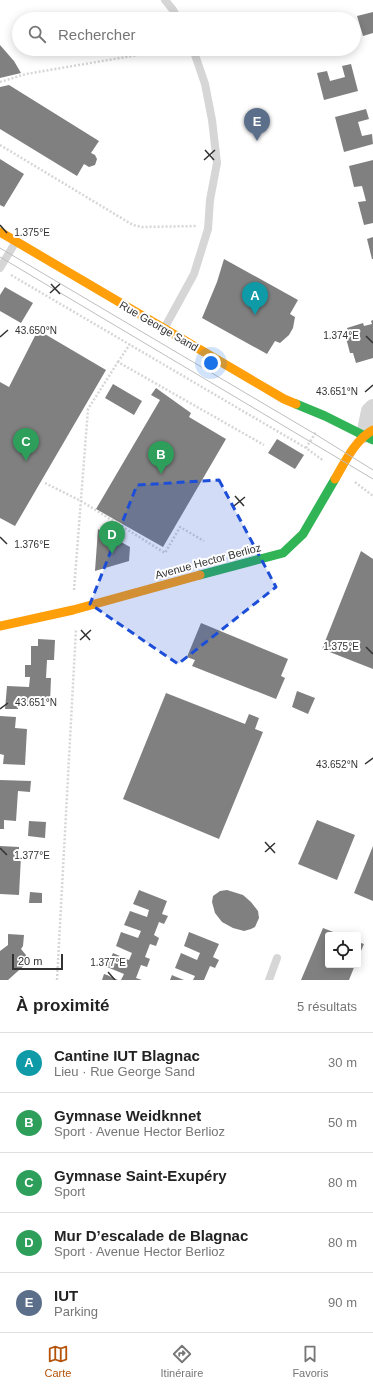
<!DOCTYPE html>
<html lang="fr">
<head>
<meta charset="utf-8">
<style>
	:root { --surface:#fff; --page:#f6f6f6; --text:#222; --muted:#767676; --line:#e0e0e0; --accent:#b45309 }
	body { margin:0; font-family:Helvetica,sans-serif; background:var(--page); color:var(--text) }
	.controls { position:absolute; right:12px; bottom:12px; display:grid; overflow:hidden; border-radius:4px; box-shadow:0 2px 10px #0003 }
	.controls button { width:36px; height:36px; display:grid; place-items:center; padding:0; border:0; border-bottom:1px solid var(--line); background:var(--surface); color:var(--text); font:20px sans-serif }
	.scale { position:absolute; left:12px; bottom:10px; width:51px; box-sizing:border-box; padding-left:4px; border:2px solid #323232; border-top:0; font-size:11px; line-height:14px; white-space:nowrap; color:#323232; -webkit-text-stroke:3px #fff; paint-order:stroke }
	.you { position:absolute; left:211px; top:363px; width:14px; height:14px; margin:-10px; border:3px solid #fff; border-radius:50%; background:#1a73e8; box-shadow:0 0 0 6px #1a73e833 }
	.badge { display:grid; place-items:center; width:26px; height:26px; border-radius:50%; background:var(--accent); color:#fff; font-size:13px; font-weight:700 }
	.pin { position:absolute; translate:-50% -33px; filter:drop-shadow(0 1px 2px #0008) }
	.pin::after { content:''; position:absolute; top:21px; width:14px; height:12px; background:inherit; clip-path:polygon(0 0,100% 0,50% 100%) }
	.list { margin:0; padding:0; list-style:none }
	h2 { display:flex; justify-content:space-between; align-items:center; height:52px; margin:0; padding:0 16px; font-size:17px }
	h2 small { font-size:13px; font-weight:400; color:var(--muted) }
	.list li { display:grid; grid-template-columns:26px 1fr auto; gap:12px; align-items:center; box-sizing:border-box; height:60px; padding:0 16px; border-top:1px solid var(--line) }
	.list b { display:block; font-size:15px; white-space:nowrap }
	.list p { margin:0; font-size:13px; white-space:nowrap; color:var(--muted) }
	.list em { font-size:13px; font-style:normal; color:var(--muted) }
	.icon { flex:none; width:22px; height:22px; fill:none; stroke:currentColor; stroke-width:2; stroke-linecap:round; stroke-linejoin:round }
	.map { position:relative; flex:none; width:373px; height:980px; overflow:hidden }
	.search { position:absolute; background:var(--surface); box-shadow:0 2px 10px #0003; left:12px; right:12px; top:12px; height:44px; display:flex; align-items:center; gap:10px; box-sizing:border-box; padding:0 14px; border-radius:22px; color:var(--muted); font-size:15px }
	.sheet { height:352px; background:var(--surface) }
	nav { display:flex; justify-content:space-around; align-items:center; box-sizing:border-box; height:56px; border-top:1px solid var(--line); background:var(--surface); font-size:11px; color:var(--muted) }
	nav a { display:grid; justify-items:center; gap:2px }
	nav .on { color:var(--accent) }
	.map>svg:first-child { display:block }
	.building { fill:#808080 }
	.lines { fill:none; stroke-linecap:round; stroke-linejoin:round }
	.path { stroke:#d6d6d6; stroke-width:2.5; stroke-dasharray:2 2; stroke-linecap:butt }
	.lane { stroke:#d6d6d6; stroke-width:8 }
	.street { stroke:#d6d6d6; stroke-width:16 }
	.fast { stroke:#30b455; stroke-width:9 }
	.slow { stroke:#ff9f0a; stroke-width:9 }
	.tram { stroke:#bebebe; stroke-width:1 }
	.marked { fill:#1d4ed8; fill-opacity:0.2; stroke:#1d4ed8; stroke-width:3; stroke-dasharray:8 5; stroke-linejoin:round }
	.ticks { fill:none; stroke:#323232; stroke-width:1.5 }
	.labels { text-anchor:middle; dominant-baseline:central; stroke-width:4; stroke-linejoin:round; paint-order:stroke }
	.street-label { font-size:11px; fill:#323232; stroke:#fff }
	.ticks-label { font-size:10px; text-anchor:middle; fill:#323232; stroke:#fff; stroke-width:4; stroke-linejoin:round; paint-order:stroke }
</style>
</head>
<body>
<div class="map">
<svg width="373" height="980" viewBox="0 0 373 980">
	<rect width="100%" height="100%" fill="#fff"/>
	<path class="building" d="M 373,12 L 373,33 L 363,36 L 357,16 Z
		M 339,15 L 341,19 L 324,19 L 324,18 Z
		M 0,45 L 14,61 L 21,73 L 0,78 Z
		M 351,64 L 358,91 L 324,100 L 317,73 L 327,71 L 330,81 L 345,77 L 342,66 Z
		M 9,85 L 99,141 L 91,153 L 95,155 L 97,159 L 95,165 L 89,167 L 84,164 L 77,176 L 0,129 L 0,87 Z
		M 366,109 L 369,119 L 358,122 L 362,136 L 372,134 L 373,144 L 344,152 L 335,117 Z
		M 0,159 L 24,174 L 4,207 L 0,205 Z
		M 373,160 L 373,223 L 364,225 L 358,202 L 366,201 L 362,186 L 354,187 L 349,166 Z
		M 373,237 L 373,259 L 372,259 L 367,239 Z
		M 224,259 L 298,300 L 290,314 L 295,317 L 293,328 L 289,335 L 280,343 L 275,341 L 267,354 L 202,318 L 217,282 Z
		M 5,287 L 33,303 L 21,323 L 0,311 L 0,295 Z
		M 373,320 L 373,358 L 356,363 L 353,353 L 350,353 L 346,338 L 349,337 L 347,328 L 363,323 L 364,326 L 372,324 L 371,321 Z
		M 38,330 L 106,370 L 15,526 L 0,518 L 0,382 L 9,387 Z
		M 113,384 L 142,401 L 134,415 L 105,398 Z
		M 156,388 L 191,413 L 189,417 L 226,439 L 163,547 L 96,509 L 160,400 L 151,395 Z
		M 277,439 L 304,455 L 295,469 L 268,453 Z
		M 98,529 L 130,547 L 129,561 L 95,571 Z
		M 361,551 L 373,559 L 373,669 L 322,649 Z
		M 201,623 L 288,659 L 281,676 L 285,678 L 276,699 L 192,666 L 195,660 L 187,657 Z
		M 38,639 L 55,640 L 54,660 L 47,660 L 46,678 L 51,678 L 50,703 L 19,702 L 18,709 L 5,709 L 7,686 L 29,687 L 30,677 L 25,677 L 25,665 L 31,665 L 31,646 L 38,646 Z
		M 297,691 L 315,698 L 308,714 L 292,707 Z
		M 166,693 L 245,724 L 249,714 L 259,718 L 255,729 L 263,732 L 219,839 L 123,799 Z
		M 0,716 L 16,717 L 15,728 L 27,729 L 25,765 L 3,764 L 4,755 L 0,754 Z
		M 0,780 L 31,781 L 30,792 L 18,791 L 16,821 L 4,820 L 4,829 L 0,829 Z
		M 317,820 L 355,835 L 337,880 L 298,864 Z
		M 29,821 L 46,822 L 45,838 L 28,836 Z
		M 0,846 L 19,847 L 19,856 L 21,856 L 19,895 L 0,894 Z
		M 373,846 L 373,901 L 354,893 Z
		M 139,890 L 167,901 L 162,914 L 168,916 L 164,924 L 159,922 L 154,935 L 159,938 L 156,946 L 150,944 L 145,957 L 150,959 L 147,967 L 141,965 L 136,978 L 142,980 L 121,980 L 124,974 L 107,967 L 113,953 L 129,960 L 132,953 L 116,946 L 121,932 L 138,938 L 141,931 L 124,925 L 130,911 L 147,917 L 149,910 L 133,904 Z
		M 227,890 L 243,895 L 251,902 L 258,911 L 259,918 L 255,927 L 251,929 L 244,931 L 233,928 L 222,922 L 215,913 L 212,902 L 213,896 L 220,891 Z
		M 30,892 L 42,893 L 42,903 L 29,903 Z
		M 323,928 L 341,935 L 328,935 L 328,965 L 355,965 L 349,980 L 301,980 Z
		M 189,932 L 219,944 L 213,957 L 219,960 L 215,968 L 210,966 L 204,980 L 193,980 L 195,976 L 175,968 L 181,953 L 197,960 L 200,953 L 184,946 Z
		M 8,934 L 24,935 L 23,946 L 21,949 L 26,955 L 27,963 L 8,980 L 0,980 L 0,951 L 8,945 Z
		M 358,942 L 364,944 L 358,958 Z
		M 104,974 L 107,975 L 118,980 L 102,980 Z
		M 172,975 L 174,976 L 184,980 L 170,980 Z"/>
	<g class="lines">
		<path class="path" d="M 0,82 L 26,74 L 173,49
			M 0,145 L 133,225 L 142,227 L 197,226
			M 11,275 L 306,448 L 324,461
			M 118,362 L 130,344
			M 306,448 L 316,432
			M 355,482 L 373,496
			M 45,483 L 81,501 L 165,553 L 180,527 L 204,541
			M 74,590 L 88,409 L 118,362 L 264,445
			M 57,980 L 76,629"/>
		<path class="lane" d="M 165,0 L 173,10 L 178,19
			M 0,268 L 15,243
			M 165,327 L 194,274 L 208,229 L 210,200 L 217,163 L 212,120 L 205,84 L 193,49
			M 269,980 L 277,958"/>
		<path class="street" d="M 364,435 L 369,411 L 373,407"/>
		<path class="fast" d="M 296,404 L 325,416 L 373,440
			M 200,575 L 283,553 L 303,534 L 335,479"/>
		<path class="slow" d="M 0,232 L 284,399 L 296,404
			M 335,479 C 345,462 355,440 373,430
			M 0,626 L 73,610 L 200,575"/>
		<path class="tram" d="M 0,248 L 315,434 L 373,470
			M 0,257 L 373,479"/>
	</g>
	<path class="marked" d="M 219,480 L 276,587 L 178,664 L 90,604 L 137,485 Z"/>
	<path class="ticks" d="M 205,150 L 214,160M 204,160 L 215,150M 0,225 L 7,233M 51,284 L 60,294M 50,293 L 60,284M 366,336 L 373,343M 0,337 L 8,330M 365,392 L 373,385M 235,496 L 244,506M 234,506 L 245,497M 0,537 L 7,544M 81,630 L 90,640M 80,640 L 91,630M 366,647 L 373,654M 0,709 L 8,703M 365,764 L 373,758M 265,842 L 275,853M 0,848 L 7,855M 265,852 L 275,843M 108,972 L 115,980"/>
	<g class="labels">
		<g class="street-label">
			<text transform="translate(159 326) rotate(30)">Rue George Sand</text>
			<text transform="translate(208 561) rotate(-15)">Avenue Hector Berlioz</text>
		</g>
	</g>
	<g class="ticks-label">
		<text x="32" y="236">1.375°E</text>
		<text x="36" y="334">43.650°N</text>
		<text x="341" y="339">1.374°E</text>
		<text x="337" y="395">43.651°N</text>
		<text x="32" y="548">1.376°E</text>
		<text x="341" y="650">1.375°E</text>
		<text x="36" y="706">43.651°N</text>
		<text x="337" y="768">43.652°N</text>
		<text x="32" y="859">1.377°E</text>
		<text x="108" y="966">1.377°E</text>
	</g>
</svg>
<div class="controls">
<button><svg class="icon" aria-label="locate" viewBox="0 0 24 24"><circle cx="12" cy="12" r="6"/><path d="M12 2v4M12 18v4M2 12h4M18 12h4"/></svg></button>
</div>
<div class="scale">20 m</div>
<div class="you"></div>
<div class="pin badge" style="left:255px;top:315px;background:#0f9aa8">A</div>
<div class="pin badge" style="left:161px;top:474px;background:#2e9e5b">B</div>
<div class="pin badge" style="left:26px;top:461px;background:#2e9e5b">C</div>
<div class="pin badge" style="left:112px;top:554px;background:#2e9e5b">D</div>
<div class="pin badge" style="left:257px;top:141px;background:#5c6f8a">E</div>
<div class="search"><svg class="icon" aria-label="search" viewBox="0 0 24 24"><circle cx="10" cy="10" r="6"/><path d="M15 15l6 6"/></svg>Rechercher</div>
</div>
<section class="sheet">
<h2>À proximité<small>5 résultats</small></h2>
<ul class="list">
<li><span class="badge" style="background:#0f9aa8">A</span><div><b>Cantine IUT Blagnac</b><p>Lieu · Rue George Sand</p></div><em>30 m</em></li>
<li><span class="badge" style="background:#2e9e5b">B</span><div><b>Gymnase Weidknnet</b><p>Sport · Avenue Hector Berlioz</p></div><em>50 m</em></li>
<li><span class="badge" style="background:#2e9e5b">C</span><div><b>Gymnase Saint-Exupéry</b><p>Sport</p></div><em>80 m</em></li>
<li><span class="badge" style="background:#2e9e5b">D</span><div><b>Mur D’escalade de Blagnac</b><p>Sport · Avenue Hector Berlioz</p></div><em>80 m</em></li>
<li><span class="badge" style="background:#5c6f8a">E</span><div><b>IUT</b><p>Parking</p></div><em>90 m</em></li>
</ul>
</section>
<nav>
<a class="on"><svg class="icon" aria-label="map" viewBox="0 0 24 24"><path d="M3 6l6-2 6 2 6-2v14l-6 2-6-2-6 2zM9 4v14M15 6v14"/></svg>Carte</a>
<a><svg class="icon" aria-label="directions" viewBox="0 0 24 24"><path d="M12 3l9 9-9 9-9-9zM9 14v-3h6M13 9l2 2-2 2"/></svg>Itinéraire</a>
<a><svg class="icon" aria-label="saved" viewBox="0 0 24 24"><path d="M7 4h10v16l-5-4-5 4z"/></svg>Favoris</a>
</nav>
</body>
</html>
